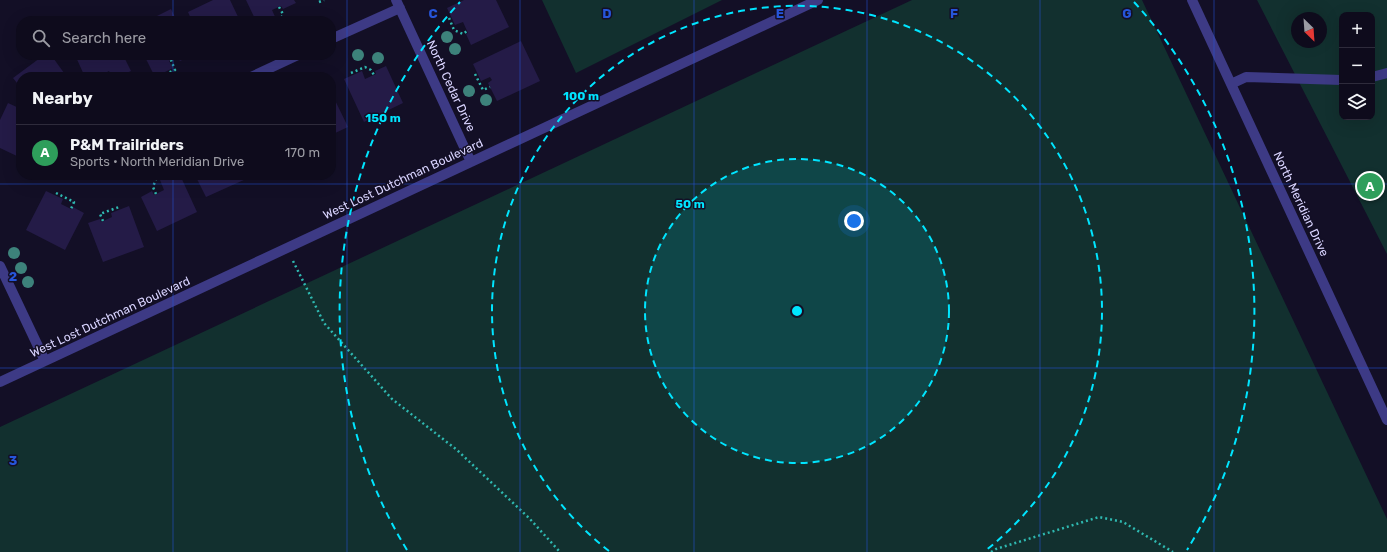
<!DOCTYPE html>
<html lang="en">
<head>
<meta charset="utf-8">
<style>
	:root { --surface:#0e0b1c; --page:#1c1929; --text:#f1f3f6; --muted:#9b9ba3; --line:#2e2b3b; --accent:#00e5ff }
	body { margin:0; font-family:Rubik,sans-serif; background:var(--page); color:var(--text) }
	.controls { position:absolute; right:12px; top:12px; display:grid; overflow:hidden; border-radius:8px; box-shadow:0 4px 16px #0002 }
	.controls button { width:36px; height:36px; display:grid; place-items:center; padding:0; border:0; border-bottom:1px solid var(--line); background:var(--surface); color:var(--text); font:20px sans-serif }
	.compass { position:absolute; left:1291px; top:12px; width:36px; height:36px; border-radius:50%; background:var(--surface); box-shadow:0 4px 16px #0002; rotate:155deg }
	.you { position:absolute; left:854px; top:221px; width:14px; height:14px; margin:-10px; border:3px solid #fff; border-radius:50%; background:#1a73e8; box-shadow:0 0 0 6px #1a73e833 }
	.badge { display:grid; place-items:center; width:26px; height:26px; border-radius:50%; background:var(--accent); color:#fff; font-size:13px; font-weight:700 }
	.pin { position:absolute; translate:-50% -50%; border:2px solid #fff; box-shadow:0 1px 4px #0006 }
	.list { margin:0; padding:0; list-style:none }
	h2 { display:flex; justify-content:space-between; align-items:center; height:52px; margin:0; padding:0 16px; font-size:17px }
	h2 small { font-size:13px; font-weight:400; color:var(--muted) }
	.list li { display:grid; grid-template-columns:26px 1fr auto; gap:12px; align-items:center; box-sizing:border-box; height:56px; padding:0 16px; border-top:1px solid var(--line) }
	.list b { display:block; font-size:15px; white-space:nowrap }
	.list p { margin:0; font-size:13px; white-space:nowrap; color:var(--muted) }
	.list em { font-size:13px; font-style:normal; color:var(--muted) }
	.icon { flex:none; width:22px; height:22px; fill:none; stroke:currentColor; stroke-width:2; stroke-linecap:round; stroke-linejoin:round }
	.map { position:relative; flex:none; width:1387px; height:552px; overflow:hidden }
	.search { position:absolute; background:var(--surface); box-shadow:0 4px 16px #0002; left:16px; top:16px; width:320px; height:44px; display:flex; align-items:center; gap:10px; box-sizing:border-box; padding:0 14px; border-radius:16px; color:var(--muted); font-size:15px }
	.panel { position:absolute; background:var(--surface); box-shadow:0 4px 16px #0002; left:16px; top:72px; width:320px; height:108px; border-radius:16px }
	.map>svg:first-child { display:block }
	.green { fill:#12302f; fill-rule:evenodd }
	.building { fill:#241b47 }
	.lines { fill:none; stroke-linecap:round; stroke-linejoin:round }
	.path { stroke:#2fb8b0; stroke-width:2.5; stroke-dasharray:2 3; stroke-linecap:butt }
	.minor { stroke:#3d3a85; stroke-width:10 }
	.tree { fill:#3d827b }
	.grid { fill:none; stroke:#2655da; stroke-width:1; stroke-opacity:0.55 }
	.ring { fill:none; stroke:#00e5ff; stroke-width:2; stroke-dasharray:7 5 }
	.labels { text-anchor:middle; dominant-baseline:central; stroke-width:3; stroke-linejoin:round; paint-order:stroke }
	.street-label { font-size:12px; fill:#d9d4ff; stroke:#130f26 }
	.grid-label { font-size:13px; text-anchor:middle; font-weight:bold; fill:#2655da; stroke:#130f26; stroke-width:3; stroke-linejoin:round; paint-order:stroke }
	.centre { fill:#00e5ff; stroke:#130f26; stroke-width:2 }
	.ring-label { font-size:12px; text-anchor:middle; font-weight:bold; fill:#00e5ff; stroke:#130f26; stroke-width:3; stroke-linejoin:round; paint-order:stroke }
</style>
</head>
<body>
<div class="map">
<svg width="1387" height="552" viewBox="0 0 1387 552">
	<rect width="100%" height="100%" fill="#130f26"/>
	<path class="green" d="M 542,0 L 722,0 L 576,73 Z
		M 912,0 L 1142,0 L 1387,519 L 1387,552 L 0,552 L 0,427 Z
		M 1257,0 L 1387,0 L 1387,254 ZM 1342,15 L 1372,15 L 1372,117 L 1342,117 ZM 1297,18 L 1321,18 L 1321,42 L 1297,42 Z"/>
	<path class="building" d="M 213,0 L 230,0 L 240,21 L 192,21 L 188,12 Z
		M 246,0 L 294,0 L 296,3 L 283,9 L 281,6 L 272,10 L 276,19 L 273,21 L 256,21 Z
		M 464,0 L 496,0 L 509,27 L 471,45 L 466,34 L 468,33 L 463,22 L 455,25 L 447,8 Z
		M 171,9 L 177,21 L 157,21 L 155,17 Z
		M 521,41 L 540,81 L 497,101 L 488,83 L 492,80 L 490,77 L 481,81 L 473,64 Z
		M 44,55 L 51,55 L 67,77 L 21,77 L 21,88 L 13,78 Z
		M 75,55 L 123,55 L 131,71 L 118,77 L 112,77 L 109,71 L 98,77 L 85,77 Z
		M 144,55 L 192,55 L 180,61 L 178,57 L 169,61 L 173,68 L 155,77 Z
		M 386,66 L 403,103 L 364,122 L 344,79 L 362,71 L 365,79 L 376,74 L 375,71 Z
		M 331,92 L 348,127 L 331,135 Z
		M 8,103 L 21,109 L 21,158 L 0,148 L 0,120 Z
		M 170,175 L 180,175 L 197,212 L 157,231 L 141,197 L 152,191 L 154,195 L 164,190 L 160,180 Z
		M 195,175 L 244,175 L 246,179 L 206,197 Z
		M 46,191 L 63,199 L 61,204 L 71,209 L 73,207 L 84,213 L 65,250 L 26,230 Z
		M 129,206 L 144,247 L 103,262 L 88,223 L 100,219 L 101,222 L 112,217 L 111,213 Z"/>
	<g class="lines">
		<path class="path" d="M 319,2 L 324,0
			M 279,7 L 283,14 L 280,21
			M 449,18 L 454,30 L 463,34 L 467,31
			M 351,73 L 365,67 L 371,70 L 374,75
			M 165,74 L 175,70 L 171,60
			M 475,74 L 483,90 L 490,87
			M 99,76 L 100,77
			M 56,193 L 74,202 L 71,209
			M 156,194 L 153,187 L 156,179 L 165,175
			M 103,221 L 100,214 L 119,207
			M 293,261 L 324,323 L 392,399 L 457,450 L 529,518 L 560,552
			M 991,552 L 996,549 L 1099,517 L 1123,522 L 1173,552"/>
		<path class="minor" d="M 396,0 L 471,162
			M 1192,0 L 1387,420
			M 331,39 L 400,8
			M 251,77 L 298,55
			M 1372,77 L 1387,73
			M 1231,84 L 1246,77 L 1342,80
			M 0,266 L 45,361
			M 0,382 L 818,0"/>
	</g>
	<g class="tree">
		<circle cx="447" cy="37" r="6"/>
		<circle cx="455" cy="49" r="6"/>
		<circle cx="358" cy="55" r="6"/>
		<circle cx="378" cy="58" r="6"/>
		<circle cx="469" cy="91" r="6"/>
		<circle cx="486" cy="100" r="6"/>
		<circle cx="14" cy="253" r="6"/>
		<circle cx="21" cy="268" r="6"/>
		<circle cx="28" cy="282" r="6"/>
	</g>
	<path class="grid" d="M 173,0 L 173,21M 347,0 L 347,552M 520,0 L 520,552M 694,0 L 694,552M 867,0 L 867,552M 1040,0 L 1040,552M 1214,0 L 1214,552M 173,55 L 173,77M 173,175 L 173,552M 0,184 L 1387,184M 0,368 L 1387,368"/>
	<circle cx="797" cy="311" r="152" fill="#00e5ff" fill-opacity=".12"/>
	<g class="ring">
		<circle cx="797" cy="311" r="152"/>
		<path d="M609 551A305 305 0 1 1 985 551"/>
		<path d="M407 550A457 457 0 0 1 460 2M1134 2A457 457 0 0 1 1187 550"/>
	</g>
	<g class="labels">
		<g class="street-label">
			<text transform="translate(451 86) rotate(65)">North Cedar Drive</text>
			<text transform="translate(403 179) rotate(-25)">West Lost Dutchman Boulevard</text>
			<text transform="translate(1301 204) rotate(65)">North Meridian Drive</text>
			<text transform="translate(110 317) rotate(-25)">West Lost Dutchman Boulevard</text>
		</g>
	</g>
	<g class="grid-label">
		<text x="433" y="18">C</text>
		<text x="607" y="18">D</text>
		<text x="780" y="18">E</text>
		<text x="954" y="18">F</text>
		<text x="1127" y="18">G</text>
		<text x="13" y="281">2</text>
		<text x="13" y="465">3</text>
	</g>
	<circle cx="797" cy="311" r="6" class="centre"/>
	<g class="ring-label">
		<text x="581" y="100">100 m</text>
		<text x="383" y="122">150 m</text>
		<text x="690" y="208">50 m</text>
	</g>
</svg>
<div class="controls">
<button>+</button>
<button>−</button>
<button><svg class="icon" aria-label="layers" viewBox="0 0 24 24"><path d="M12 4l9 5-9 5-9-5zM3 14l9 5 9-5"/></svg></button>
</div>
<svg class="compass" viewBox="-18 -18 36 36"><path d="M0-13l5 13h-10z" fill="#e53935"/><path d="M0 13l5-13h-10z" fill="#9b9ba3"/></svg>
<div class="you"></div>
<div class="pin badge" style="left:1370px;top:186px;background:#2e9e5b">A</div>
<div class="search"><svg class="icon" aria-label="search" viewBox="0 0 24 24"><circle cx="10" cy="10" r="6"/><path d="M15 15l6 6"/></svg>Search here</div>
<section class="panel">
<h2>Nearby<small></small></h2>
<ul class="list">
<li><span class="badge" style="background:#2e9e5b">A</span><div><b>P&amp;M Trailriders</b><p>Sports · North Meridian Drive</p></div><em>170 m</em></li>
</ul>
</section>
</div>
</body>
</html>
